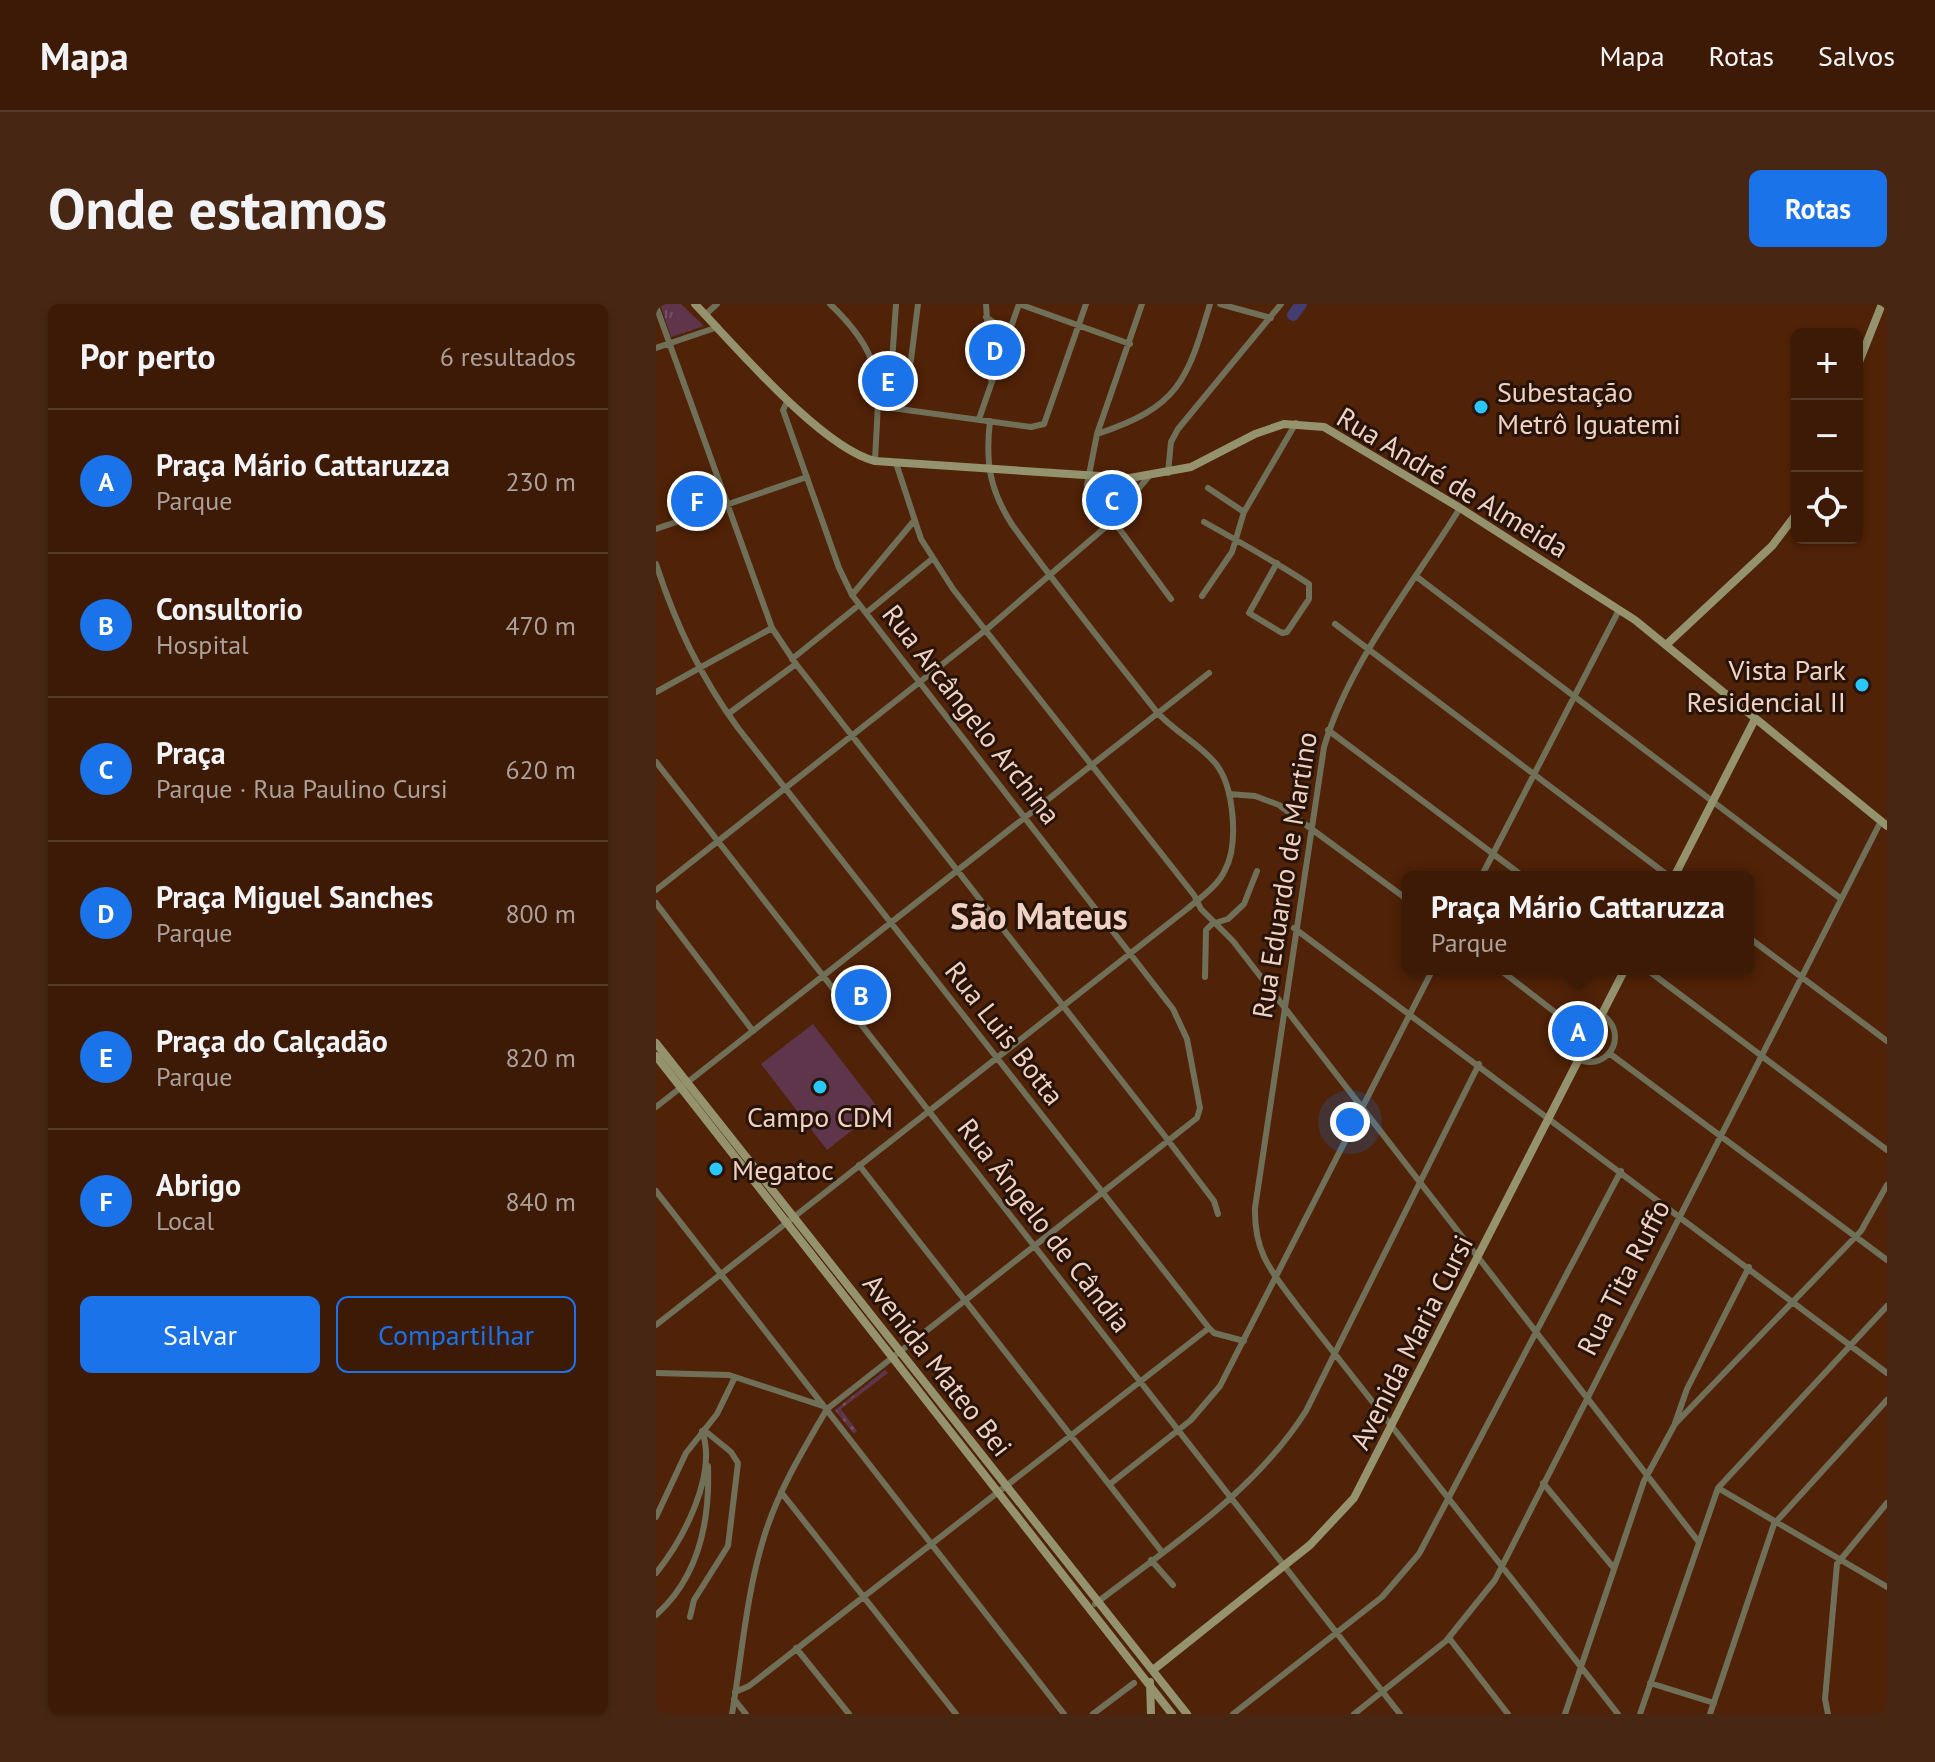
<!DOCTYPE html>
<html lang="pt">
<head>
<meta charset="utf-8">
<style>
	:root { --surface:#3c1a05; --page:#472713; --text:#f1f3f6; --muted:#aca19a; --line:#553827; --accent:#1a73e8 }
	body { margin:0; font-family:"PT Sans",sans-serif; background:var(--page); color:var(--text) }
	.controls { position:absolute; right:24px; top:24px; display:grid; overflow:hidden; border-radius:12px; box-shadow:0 2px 6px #0004 }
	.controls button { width:72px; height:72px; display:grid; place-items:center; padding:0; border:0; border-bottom:2px solid var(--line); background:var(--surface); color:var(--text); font:40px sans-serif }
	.you { position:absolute; left:694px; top:818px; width:28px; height:28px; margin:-20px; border:6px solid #fff; border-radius:50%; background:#1a73e8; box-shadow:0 0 0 12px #1a73e833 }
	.badge { display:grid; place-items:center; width:52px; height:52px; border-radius:50%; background:var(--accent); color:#fff; font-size:26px; font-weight:700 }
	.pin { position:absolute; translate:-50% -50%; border:4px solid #fff; box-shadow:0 2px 8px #0006 }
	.popup { position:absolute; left:746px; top:567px; width:352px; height:104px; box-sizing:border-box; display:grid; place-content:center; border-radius:12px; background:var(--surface); filter:drop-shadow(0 2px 6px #0005); font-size:26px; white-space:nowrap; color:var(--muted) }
	.popup b { font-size:30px; color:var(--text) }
	.popup::after { content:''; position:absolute; left:50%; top:100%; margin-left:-16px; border:16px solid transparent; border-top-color:var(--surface) }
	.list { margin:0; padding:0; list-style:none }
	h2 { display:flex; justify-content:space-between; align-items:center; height:104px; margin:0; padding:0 32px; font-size:34px }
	h2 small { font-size:26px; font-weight:400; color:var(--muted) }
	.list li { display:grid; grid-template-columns:52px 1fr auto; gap:24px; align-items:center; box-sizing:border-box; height:144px; padding:0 32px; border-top:2px solid var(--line) }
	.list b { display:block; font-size:30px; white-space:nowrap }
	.list p { margin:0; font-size:26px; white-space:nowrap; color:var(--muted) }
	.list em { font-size:26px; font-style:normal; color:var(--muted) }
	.actions { display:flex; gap:16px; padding:24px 32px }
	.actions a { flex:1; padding:18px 0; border:2px solid var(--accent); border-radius:12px; text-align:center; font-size:28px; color:var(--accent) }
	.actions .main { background:var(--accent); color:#fff }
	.icon { flex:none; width:44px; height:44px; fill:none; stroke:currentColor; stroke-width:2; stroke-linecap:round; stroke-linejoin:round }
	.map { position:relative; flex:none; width:1231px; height:1410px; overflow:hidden; border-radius:12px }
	header { display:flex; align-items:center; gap:48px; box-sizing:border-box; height:112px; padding:0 40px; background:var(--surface); border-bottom:2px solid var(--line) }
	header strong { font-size:38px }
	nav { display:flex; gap:44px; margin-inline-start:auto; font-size:28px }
	.intro { display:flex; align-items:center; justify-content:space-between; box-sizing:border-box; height:192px; padding:0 48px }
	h1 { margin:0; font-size:56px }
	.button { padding:20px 36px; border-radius:12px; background:var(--accent); color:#fff; font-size:28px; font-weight:700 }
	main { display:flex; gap:48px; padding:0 48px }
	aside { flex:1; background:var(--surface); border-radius:12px; box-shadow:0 2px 6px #0004 }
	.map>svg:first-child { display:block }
	.grass { fill:url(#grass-dots) }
	.park { fill:url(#park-tufts) }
	.pitch { fill:#5e354b }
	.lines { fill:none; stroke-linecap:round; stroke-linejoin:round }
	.river { stroke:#423c70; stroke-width:12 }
	.street { stroke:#707059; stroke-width:6 }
	.secondary { stroke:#94936e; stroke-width:8 }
	.poi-dot { fill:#28c8ff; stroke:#271308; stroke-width:3 }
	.labels { text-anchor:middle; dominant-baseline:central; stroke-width:6; stroke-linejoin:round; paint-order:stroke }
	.poi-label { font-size:28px; fill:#efd2c3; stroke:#271308; text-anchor:start }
	.street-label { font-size:28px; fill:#efd2c3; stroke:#271308 }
	.district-label { font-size:36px; font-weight:bold; fill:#efd2c3; stroke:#271308 }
</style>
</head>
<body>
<header>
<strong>Mapa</strong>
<nav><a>Mapa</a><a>Rotas</a><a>Salvos</a></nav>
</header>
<div class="intro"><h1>Onde estamos</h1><a class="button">Rotas</a></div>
<main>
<aside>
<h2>Por perto<small>6 resultados</small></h2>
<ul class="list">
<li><span class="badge">A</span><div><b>Praça Mário Cattaruzza</b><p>Parque</p></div><em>230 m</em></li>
<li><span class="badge">B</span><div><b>Consultorio</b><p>Hospital</p></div><em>470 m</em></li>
<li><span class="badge">C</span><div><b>Praça</b><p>Parque · Rua Paulino Cursi</p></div><em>620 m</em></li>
<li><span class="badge">D</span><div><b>Praça Miguel Sanches</b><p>Parque</p></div><em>800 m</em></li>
<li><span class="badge">E</span><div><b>Praça do Calçadão</b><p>Parque</p></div><em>820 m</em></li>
<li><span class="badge">F</span><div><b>Abrigo</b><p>Local</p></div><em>840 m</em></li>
</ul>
<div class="actions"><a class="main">Salvar</a><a>Compartilhar</a></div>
</aside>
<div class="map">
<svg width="1231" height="1410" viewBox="0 0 1231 1410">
	<defs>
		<pattern id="grass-dots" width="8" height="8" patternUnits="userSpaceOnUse" patternTransform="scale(2)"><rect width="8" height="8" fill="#5e354b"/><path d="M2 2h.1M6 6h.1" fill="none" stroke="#755163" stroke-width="1.8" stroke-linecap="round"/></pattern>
		<pattern id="park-tufts" width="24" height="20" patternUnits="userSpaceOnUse" patternTransform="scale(2)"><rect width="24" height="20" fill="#5e354b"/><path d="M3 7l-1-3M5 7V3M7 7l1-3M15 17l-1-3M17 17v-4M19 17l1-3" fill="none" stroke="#755163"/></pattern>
	</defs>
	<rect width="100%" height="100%" fill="#502207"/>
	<path class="grass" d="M 229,1066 L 232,1069 L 185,1105 L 201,1127 L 198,1130 L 179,1106 Z"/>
	<path class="park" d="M 4,0 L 25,0 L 48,22 L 15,33 Z
		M 333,20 L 341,25 L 351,23 L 336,67 Z
		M 234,64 L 244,67 L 236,100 L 222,97 L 222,70 Z
		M 484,176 L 455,212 L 433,177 Z"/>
	<path class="pitch" d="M 157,720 L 223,805 L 171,846 L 105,760 Z"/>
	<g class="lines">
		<path class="river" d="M 637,11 L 645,0"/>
		<path class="street" d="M 174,0 C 233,56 222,83 219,157
			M 330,0 L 335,76
			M 363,0 L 474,40
			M 486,0 L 441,130 L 431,181 L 515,295
			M 564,0 L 615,14
			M 0,2 L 116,324 L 140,360 L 508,831 L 558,897 L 562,910
			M 49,11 L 61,0
			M 330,13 L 340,20 L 355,22
			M 0,44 L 62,23
			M 219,62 L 236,58 L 240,0
			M 221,102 L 375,123 L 388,120 L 430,0
			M 242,104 L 255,56 L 262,0
			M 323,115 L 363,0
			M 441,130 C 523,103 531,77 554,0
			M 240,159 L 265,235 L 297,285 L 538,591 L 545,605 L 577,637 L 1042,1237
			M 512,169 L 515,138 L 522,125 L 625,0
			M 552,184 L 588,208
			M 804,204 C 758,279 693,358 668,443 L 599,904 C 598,950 616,968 642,1003 L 962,1410
			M 548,218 C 584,238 618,257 653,280 L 653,295 L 631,328 L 626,329 L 593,309 L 621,259
			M 0,225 L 151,173
			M 0,260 C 20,321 44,372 82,424 L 553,1024 L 558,1029 L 588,1037
			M 761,273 L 1184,594
			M 196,291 L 257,218
			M 546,292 L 576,248 L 588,208 L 640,119
			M 210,309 L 276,255
			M 679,320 L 1014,573
			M 136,355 L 203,301
			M 0,388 L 116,324
			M 72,410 L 140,360
			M 672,426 L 868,573
			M 0,458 L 744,1410
			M 573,490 L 599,492 L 623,501 L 752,596
			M 825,573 L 963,306
			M 0,586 L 331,325 L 452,221 L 493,172
			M 0,599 L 97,727
			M 638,624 L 1231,1069
			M 1092,633 L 1231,737
			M 843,665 L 913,719
			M 990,665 L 1231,846
			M 549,673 L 550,626 L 556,620 L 572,615 L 588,600 L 601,567
			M909 733a25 25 0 1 1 50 0a25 25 0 1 1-50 0Z
			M 953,749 L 1231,956
			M 0,803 L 553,369
			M 203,861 L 506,1248
			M 0,887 L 408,1410
			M 0,1021 L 531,605 C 544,594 562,582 569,566 C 583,540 578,483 560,460 C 543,439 517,427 500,407 C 452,346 403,285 357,222 C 334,187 329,159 334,117
			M 0,1069 L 73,1071 L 167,1102
			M 1019,1119 L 1031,1085 L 1093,963
			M 887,1179 L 957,1263
			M 454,1180 L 535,1116 L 564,1082 L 777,665
			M 1062,1184 L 1231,1283
			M 125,1188 L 300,1410
			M 0,1213 L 30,1149 L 61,1110 L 79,1073
			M 495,1256 L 517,1281
			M 0,1269 C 27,1236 62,1170 46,1127
			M 439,1300 C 514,1242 598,1189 650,1107 L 823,760
			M 0,1311 C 43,1273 54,1217 52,1162
			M 34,1313 L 38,1296 L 72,1242 L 82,1159 L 75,1148 L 48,1126
			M 793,1334 L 852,1410
			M 140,1344 L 193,1410
			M 994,1379 L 1058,1399
			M 79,1388 L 93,1382 L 553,1024
			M 78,1395 L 90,1410
			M 76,1410 C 86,1351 90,1291 108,1233 C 122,1187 147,1146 171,1105 L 541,814 L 544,804 L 531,735 L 517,705 L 196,291 L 183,264 L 127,106 L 132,96
			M 437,1410 L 478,1379
			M 577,1410 L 726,1293 L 763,1250 L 965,867
			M 698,1410 L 790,1337 L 839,1276 L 1225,517
			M 909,1410 L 988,1177 L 1019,1120 L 1205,927 L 1231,881
			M 984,1410 L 1062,1184 L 1231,1002
			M 1054,1410 L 1118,1220 L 1231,1096
			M 1172,1410 L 1169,1395 L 1181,1260 L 1231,1199"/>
		<path class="secondary" d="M 39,0 C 79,42 166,144 219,157 L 474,174 L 535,163 L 599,130 L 628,120 L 668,123 L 804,204 L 979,316 L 1231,522
			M 1201,63 L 1226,0
			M 1010,341 L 1116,242 L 1141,209
			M 1018,573 L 1099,415
			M 0,739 L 531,1410
			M 0,752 L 516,1410
			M 497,1366 L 654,1241 L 698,1194 L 969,665
			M 494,1378 L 495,1410"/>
	</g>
	<g class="poi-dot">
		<circle cx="825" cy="103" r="8"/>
		<circle cx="1206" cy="381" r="8"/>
		<circle cx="164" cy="783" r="8"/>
		<circle cx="60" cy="865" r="8"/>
	</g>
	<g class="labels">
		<g class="poi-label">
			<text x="841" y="87">Subestação<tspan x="841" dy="32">Metrô Iguatemi</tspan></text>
			<text x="1190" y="365" text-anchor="end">Vista Park<tspan x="1190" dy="32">Residencial II</tspan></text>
			<text x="164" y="812" text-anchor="middle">Campo CDM</text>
			<text x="76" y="865">Megatoc</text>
		</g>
		<g class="street-label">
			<text transform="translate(797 178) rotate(31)">Rua André de Almeida</text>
			<text transform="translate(316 410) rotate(52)">Rua Arcângelo Archina</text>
			<text transform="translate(628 571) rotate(-81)">Rua Eduardo de Martino</text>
			<text transform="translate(349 729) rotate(52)">Rua Luis Botta</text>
			<text transform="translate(389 921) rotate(52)">Rua Ângelo de Cândia</text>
			<text transform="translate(967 973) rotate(-63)">Rua Tita Ruffo</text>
			<text transform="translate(755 1038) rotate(-63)">Avenida Maria Cursi</text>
			<text transform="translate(282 1061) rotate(52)">Avenida Mateo Bei</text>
		</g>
		<g class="district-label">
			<text x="383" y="611">São Mateus</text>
		</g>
	</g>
</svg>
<div class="controls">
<button>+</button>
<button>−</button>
<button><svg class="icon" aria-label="locate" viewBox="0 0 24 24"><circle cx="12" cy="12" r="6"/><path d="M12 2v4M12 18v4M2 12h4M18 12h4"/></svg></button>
</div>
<div class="you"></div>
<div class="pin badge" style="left:922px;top:727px">A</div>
<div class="popup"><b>Praça Mário Cattaruzza</b>Parque</div>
<div class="pin badge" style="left:205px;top:691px">B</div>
<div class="pin badge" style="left:456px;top:196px">C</div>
<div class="pin badge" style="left:339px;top:46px">D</div>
<div class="pin badge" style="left:232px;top:77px">E</div>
<div class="pin badge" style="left:41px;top:197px">F</div>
</div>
</main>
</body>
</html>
